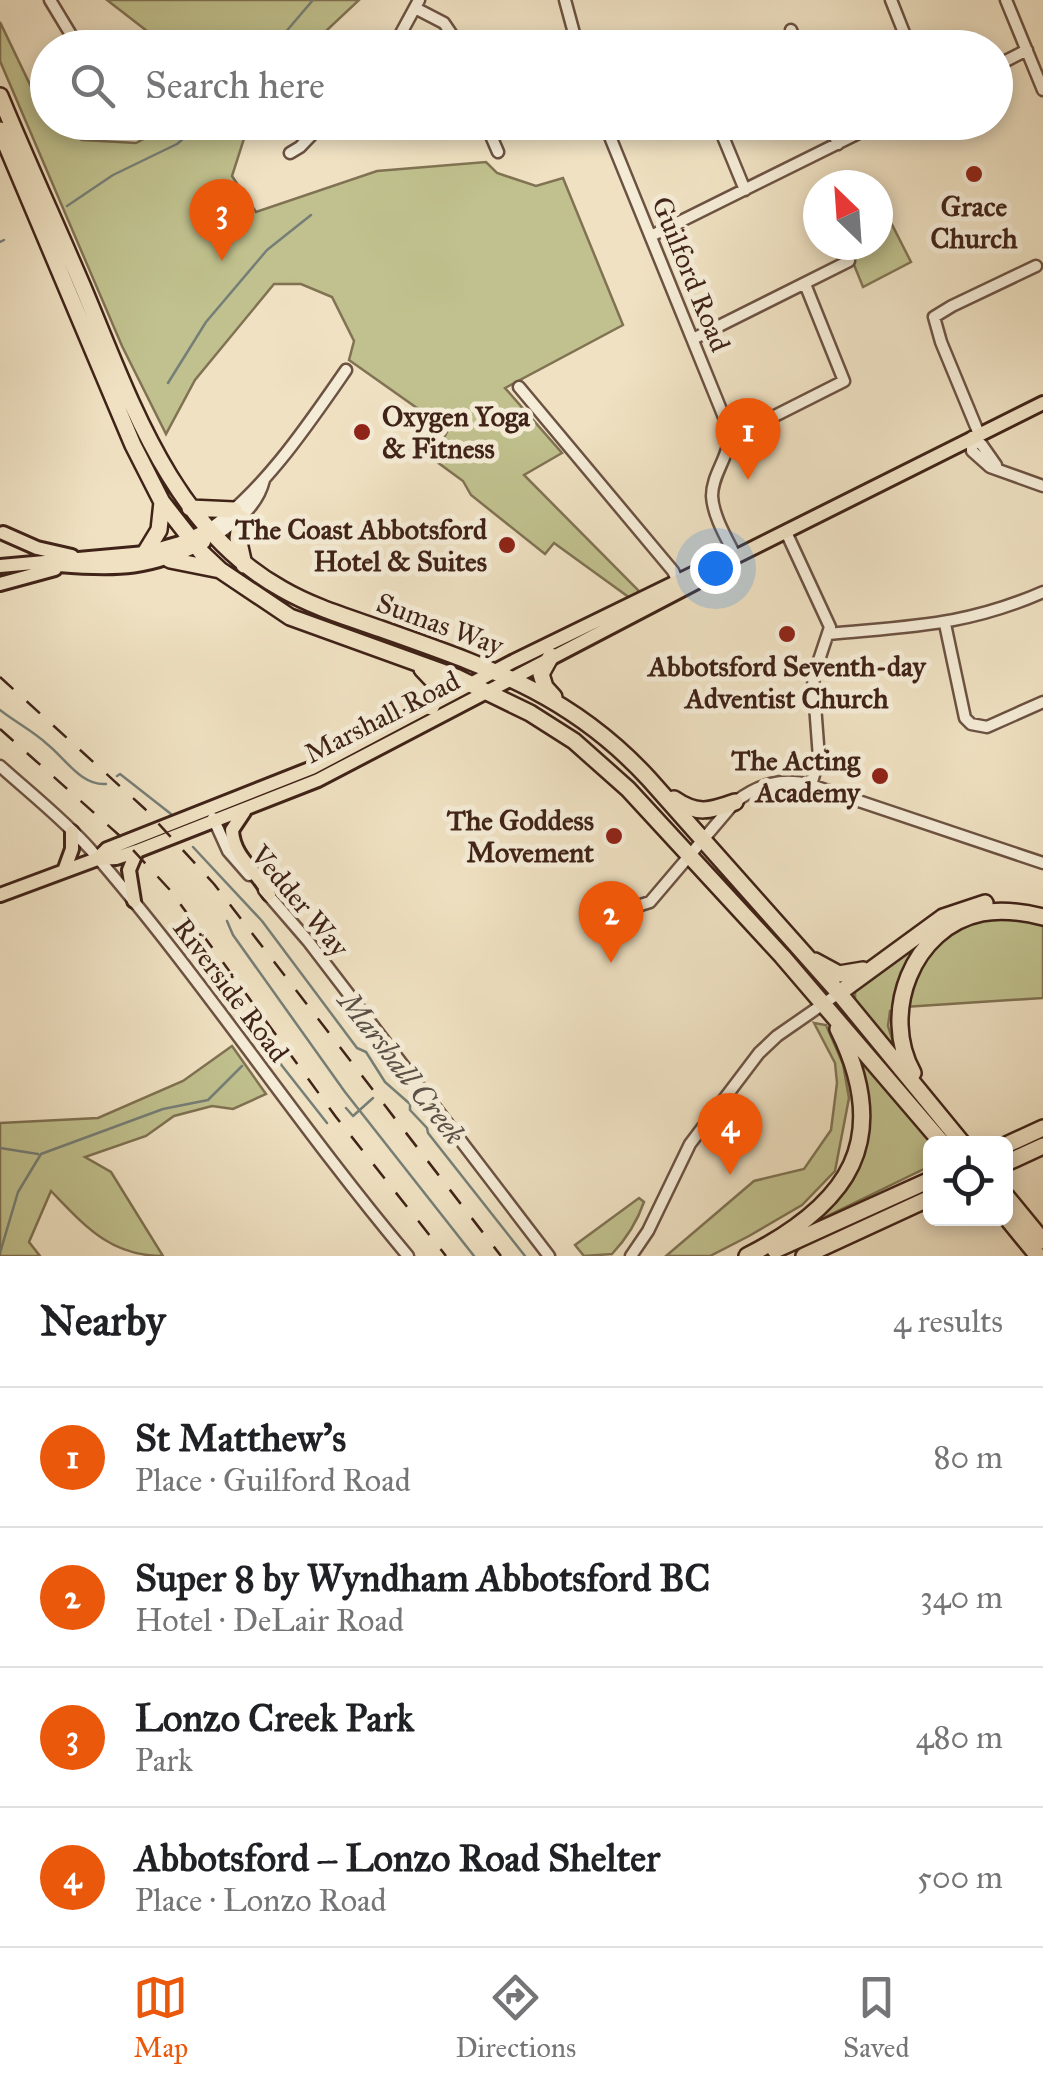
<!DOCTYPE html>
<html lang="en">
<head>
<meta charset="utf-8">
<style>
	:root { --surface:#fff; --page:#f2f2f2; --text:#202124; --muted:#757577; --line:#e0e0e0; --accent:#ea580c }
	body { margin:0; font-family:"IM FELL Great Primer",serif; background:var(--page); color:var(--text) }
	.controls { position:absolute; right:30px; bottom:30px; display:grid; overflow:hidden; border-radius:15px; box-shadow:0 5px 15px #0003 }
	.controls button { width:90px; height:90px; display:grid; place-items:center; padding:0; border:0; border-bottom:2px solid var(--line); background:var(--surface); color:var(--text); font:50px sans-serif }
	.compass { position:absolute; left:803px; top:170px; width:90px; height:90px; border-radius:50%; background:var(--surface); box-shadow:0 5px 15px #0003; rotate:335deg }
	.you { position:absolute; left:715px; top:568px; width:35px; height:35px; margin:-25px; border:8px solid #fff; border-radius:50%; background:#1a73e8; box-shadow:0 0 0 15px #1a73e833 }
	.badge { display:grid; place-items:center; width:65px; height:65px; border-radius:50%; background:var(--accent); color:#fff; font-size:32px; font-weight:700 }
	.pin { position:absolute; translate:-50% -82px; filter:drop-shadow(0 2px 5px #0008) }
	.pin::after { content:''; position:absolute; top:52px; width:35px; height:30px; background:inherit; clip-path:polygon(0 0,100% 0,50% 100%) }
	.list { margin:0; padding:0; list-style:none }
	h2 { display:flex; justify-content:space-between; align-items:center; height:130px; margin:0; padding:0 40px; font-size:42px }
	h2 small { font-size:32px; font-weight:400; color:var(--muted) }
	.list li { display:grid; grid-template-columns:65px 1fr auto; gap:30px; align-items:center; box-sizing:border-box; height:140px; padding:0 40px; border-top:2px solid var(--line) }
	.list b { display:block; font-size:38px; white-space:nowrap }
	.list p { margin:0; font-size:32px; white-space:nowrap; color:var(--muted) }
	.list em { font-size:32px; font-style:normal; color:var(--muted) }
	.icon { flex:none; width:55px; height:55px; fill:none; stroke:currentColor; stroke-width:2; stroke-linecap:round; stroke-linejoin:round }
	.map { position:relative; flex:none; width:1043px; height:1256px; overflow:hidden }
	.search { position:absolute; background:var(--surface); box-shadow:0 5px 15px #0003; left:30px; right:30px; top:30px; height:110px; display:flex; align-items:center; gap:25px; box-sizing:border-box; padding:0 35px; border-radius:55px; color:var(--muted); font-size:38px }
	.sheet { height:690px; background:var(--surface) }
	nav { display:flex; justify-content:space-around; align-items:center; box-sizing:border-box; height:140px; border-top:2px solid var(--line); background:var(--surface); font-size:28px; color:var(--muted) }
	nav a { display:grid; justify-items:center; gap:5px }
	nav .on { color:var(--accent) }
	.map>svg:first-child { display:block }
	.green { fill:#c0c18e; stroke:#807253; stroke-width:2.5 }
	.lines { fill:none; stroke-linecap:round; stroke-linejoin:round }
	.stream { stroke:#767f77; stroke-width:2.5 }
	.minor-casing { stroke:#6c5242; stroke-width:15 }
	.major-casing { stroke:#402318; stroke-width:18 }
	.highway-casing { stroke:#402318; stroke-width:20 }
	.minor { stroke:#f5ecd7; stroke-width:10 }
	.major { stroke:#efe1c2; stroke-width:12 }
	.highway { stroke:#efe1c2; stroke-width:15 }
	.rail { stroke:#402318; stroke-width:2.5; stroke-dasharray:18 18; stroke-linecap:butt }
	.poi-dot { fill:#8f2418; stroke:#f5ecd7; stroke-width:4 }
	.labels { text-anchor:middle; dominant-baseline:central; stroke-width:10; stroke-linejoin:round; paint-order:stroke }
	.poi-label { font-size:28px; font-weight:bold; fill:#402318; stroke:#f5ecd7; text-anchor:end }
	.street-label { font-size:28px; fill:#402318; stroke:#f5ecd7 }
	.water-label { font-size:30px; font-style:italic; fill:#5b5148; stroke:#f5ecd7 }
</style>
</head>
<body>
<div class="map">
<svg width="1043" height="1256" viewBox="0 0 1043 1256">
	<rect width="100%" height="100%" fill="#efe1c2"/>
	<filter id="stains"><feTurbulence type="fractalNoise" baseFrequency=".002" numOctaves="4"/><feColorMatrix values="0 0 0 0 .2 0 0 0 0 .09 0 0 0 0 .02 0 0 0 .5 -.17"/></filter>
	<radialGradient id="worn" r=".72"><stop offset=".6" stop-color="#630" stop-opacity="0"/><stop offset="1" stop-color="#630" stop-opacity=".3"/></radialGradient>
	<path class="green" d="M 107,0 L 359,0 L 309,47 L 158,48 L 156,38 Z
		M 0,22 L 48,122 L 82,140 L 136,143 L 167,126 L 167,123 L 249,123 L 232,176 L 256,212 L 377,171 L 486,162 L 497,173 L 536,186 L 563,178 L 623,325 L 505,388 L 562,453 L 524,475 L 641,593 L 630,598 L 554,543 L 545,554 L 471,495 L 463,481 L 433,459 L 448,430 L 349,360 L 354,341 L 332,297 L 301,284 L 274,284 L 195,380 L 166,434 L 122,346 L 0,61 Z
		M 878,197 L 911,262 L 863,287 L 846,245 L 878,245 Z
		M 1009,916 L 1043,924 L 1043,998 L 904,1007 L 890,1011 L 888,1026 L 895,1048 L 855,1001 L 855,990 L 919,941 L 946,938 L 970,923 Z
		M 814,1023 L 826,1025 L 843,1064 L 849,1098 L 835,1171 L 802,1205 L 749,1236 L 710,1256 L 666,1256 L 754,1181 L 804,1169 L 831,1130 L 837,1083 L 835,1063 Z
		M 232,1046 L 266,1094 L 233,1109 L 212,1106 L 174,1116 L 146,1136 L 85,1157 L 111,1172 L 163,1256 C 110,1256 85,1226 51,1191 L 29,1242 L 40,1256 L 0,1256 L 0,1123 L 98,1118 L 183,1081 Z
		M 860,1056 L 933,1143 L 930,1144 L 930,1166 L 817,1221 C 827,1209 840,1198 849,1186 C 875,1147 866,1099 860,1056 Z
		M 639,1198 L 644,1202 C 637,1222 627,1238 612,1254 L 584,1256 L 575,1245 Z"/>
	<g class="lines">
		<path class="stream" d="M 272,48 L 313,0
			M 67,206 L 113,175 L 177,144 L 203,122
			M 0,242 L 4,240
			M 168,383 L 206,322 L 267,250 L 311,215
			M 0,710 C 15,722 33,731 47,744 C 65,758 81,786 106,784
			M 117,776 L 120,774 L 171,814
			M 193,847 L 262,921 L 357,1048 L 366,1052 L 385,1082 L 410,1104 L 410,1110 L 427,1128 L 428,1133 L 525,1256
			M 227,921 L 233,935 L 345,1092 L 474,1256
			M 268,1048 L 327,1123
			M 346,1108 L 353,1116 L 373,1098
			M 0,1148 L 38,1154
			M 0,1253 L 18,1192 L 41,1154 L 163,1109 L 208,1100 L 242,1066"/>
		<defs>
			<path id="minor" d="M 50,0 L 79,48
				M 565,0 L 578,48
				M 891,0 L 910,48
				M 1006,0 L 1043,90
				M 417,9 L 444,23 L 461,48
				M 791,30 L 798,48
				M 393,48 L 419,0
				M 996,66 L 1027,50
				M 485,122 L 498,152
				M 604,122 L 728,427 C 734,453 712,471 712,496 C 713,516 727,539 736,557
				M 717,122 L 745,190
				M 829,122 L 838,144
				M 290,153 L 300,147 L 324,122
				M 651,236 L 881,122
				M 693,339 L 849,261
				M 519,387 L 673,571 L 681,588
				M 979,434 L 941,342 L 934,317 L 952,306 L 1036,266
				M 972,437 L 972,451 L 990,467 L 1043,486
				M 972,437 L 982,445 L 996,465
				M 731,438 L 844,381 L 805,284
				M 208,530 C 263,492 308,425 346,370
				M 786,532 L 830,627 L 813,678 L 819,758 L 811,785
				M 214,537 C 236,521 257,508 264,480
				M 945,624 L 965,718 L 971,724 L 987,727 L 1043,702
				M 829,634 C 910,626 966,626 1043,592
				M 0,766 C 30,793 63,819 90,849 C 203,979 297,1124 408,1256
				M 213,818 L 228,851 L 249,875
				M 264,890 L 308,941 L 549,1256
				M 628,909 L 650,902 L 735,802 C 759,784 782,777 811,785 L 1043,863
				M 631,1256 L 648,1231 L 690,1144 L 759,1053 L 777,1036 L 839,993"/>
			<path id="major" d="M 3,533 L 37,548 L 72,556
				M 59,565 C 118,570 151,569 204,542
				M 0,566 L 145,553 L 180,543 L 208,530
				M 0,584 L 55,569
				M 244,812 L 232,830 C 233,858 258,871 269,894
				M 97,859 L 107,849 L 312,768 L 514,661 L 707,567 L 729,560 L 1043,403
				M 64,871 L 72,849 L 72,832
				M 0,895 L 97,859 L 116,858 L 137,851 L 318,780 L 697,582
				M 134,901 L 129,870 L 137,851"/>
			<path id="highway" d="M 0,96 C 26,159 55,222 82,285 C 129,396 170,527 282,589 C 313,607 347,617 381,629 C 487,667 570,693 649,779 L 839,993 L 963,1144
				M 0,130 L 133,445 L 162,502 L 202,553 L 220,570 L 290,617 L 456,677 L 530,713 L 574,741 L 628,789 L 782,956 L 943,1144
				M 190,508 L 234,510
				M 241,518 L 238,538 L 244,565
				M 145,553 L 159,530 L 162,502
				M 170,560 L 220,570
				M 551,656 L 541,674 L 545,687 L 554,697
				M 422,669 L 440,688 L 431,707
				M 674,799 C 697,815 710,811 735,802
				M 815,961 L 839,974 L 863,970
				M 839,993 L 943,917 L 985,903
				M 913,1073 C 880,1014 912,927 982,913 C 1002,909 1023,912 1043,917
				M 1006,1145 L 1043,1128
				M 1006,1163 L 1043,1146
				M 1006,1196 L 1043,1241
				M 1006,1217 L 1038,1256
				M 775,1250 L 930,1180
				M 747,1256 C 849,1204 893,1140 838,1029
				M 804,1256 L 930,1198"/>
		</defs>
		<use href="#minor" class="minor-casing"/>
		<use href="#major" class="major-casing"/>
		<use href="#highway" class="highway-casing"/>
		<use href="#minor" class="minor"/>
		<use href="#major" class="major"/>
		<use href="#highway" class="highway"/>
		<path class="rail" d="M 0,677 L 145,809 L 214,884 L 501,1256
			M 0,729 L 120,836 L 170,890 L 336,1117 L 446,1256"/>
	</g>
	<g class="poi-dot">
		<circle cx="974" cy="174" r="10"/>
		<circle cx="362" cy="432" r="10"/>
		<circle cx="507" cy="545" r="10"/>
		<circle cx="787" cy="634" r="10"/>
		<circle cx="880" cy="776" r="10"/>
		<circle cx="614" cy="836" r="10"/>
	</g>
	<g class="labels">
		<g class="poi-label">
			<text x="974" y="206" text-anchor="middle">Grace<tspan x="974" dy="32">Church</tspan></text>
			<text x="382" y="416" text-anchor="start">Oxygen Yoga<tspan x="382" dy="32">&amp; Fitness</tspan></text>
			<text x="487" y="529">The Coast Abbotsford<tspan x="487" dy="32">Hotel &amp; Suites</tspan></text>
			<text x="787" y="666" text-anchor="middle">Abbotsford Seventh-day<tspan x="787" dy="32">Adventist Church</tspan></text>
			<text x="860" y="760">The Acting<tspan x="860" dy="32">Academy</tspan></text>
			<text x="594" y="820">The Goddess<tspan x="594" dy="32">Movement</tspan></text>
		</g>
		<g class="street-label">
			<text transform="translate(691 274) rotate(68)">Guilford Road</text>
			<text transform="translate(440 624) rotate(20)">Sumas Way</text>
			<text transform="translate(382 717) rotate(-27)">Marshall Road</text>
			<text transform="translate(300 901) rotate(50)">Vedder Way</text>
			<text transform="translate(231 990) rotate(53)">Riverside Road</text>
		</g>
		<g class="water-label">
			<text transform="translate(402 1068) rotate(52)">Marshall Creek</text>
		</g>
	</g>
	<rect width="100%" height="100%" filter="url(#stains)"/>
	<rect width="100%" height="100%" fill="url(#worn)"/>
</svg>
<div class="controls">
<button><svg class="icon" aria-label="locate" viewBox="0 0 24 24"><circle cx="12" cy="12" r="6"/><path d="M12 2v4M12 18v4M2 12h4M18 12h4"/></svg></button>
</div>
<svg class="compass" viewBox="-18 -18 36 36"><path d="M0-13l5 13h-10z" fill="#e53935"/><path d="M0 13l5-13h-10z" fill="#757577"/></svg>
<div class="you"></div>
<div class="pin badge" style="left:748px;top:480px">1</div>
<div class="pin badge" style="left:611px;top:963px">2</div>
<div class="pin badge" style="left:222px;top:261px">3</div>
<div class="pin badge" style="left:730px;top:1175px">4</div>
<div class="search"><svg class="icon" aria-label="search" viewBox="0 0 24 24"><circle cx="10" cy="10" r="6"/><path d="M15 15l6 6"/></svg>Search here</div>
</div>
<section class="sheet">
<h2>Nearby<small>4 results</small></h2>
<ul class="list">
<li><span class="badge">1</span><div><b>St Matthew's</b><p>Place · Guilford Road</p></div><em>80 m</em></li>
<li><span class="badge">2</span><div><b>Super 8 by Wyndham Abbotsford BC</b><p>Hotel · DeLair Road</p></div><em>340 m</em></li>
<li><span class="badge">3</span><div><b>Lonzo Creek Park</b><p>Park</p></div><em>480 m</em></li>
<li><span class="badge">4</span><div><b>Abbotsford – Lonzo Road Shelter</b><p>Place · Lonzo Road</p></div><em>500 m</em></li>
</ul>
</section>
<nav>
<a class="on"><svg class="icon" aria-label="map" viewBox="0 0 24 24"><path d="M3 6l6-2 6 2 6-2v14l-6 2-6-2-6 2zM9 4v14M15 6v14"/></svg>Map</a>
<a><svg class="icon" aria-label="directions" viewBox="0 0 24 24"><path d="M12 3l9 9-9 9-9-9zM9 14v-3h6M13 9l2 2-2 2"/></svg>Directions</a>
<a><svg class="icon" aria-label="saved" viewBox="0 0 24 24"><path d="M7 4h10v16l-5-4-5 4z"/></svg>Saved</a>
</nav>
</body>
</html>
